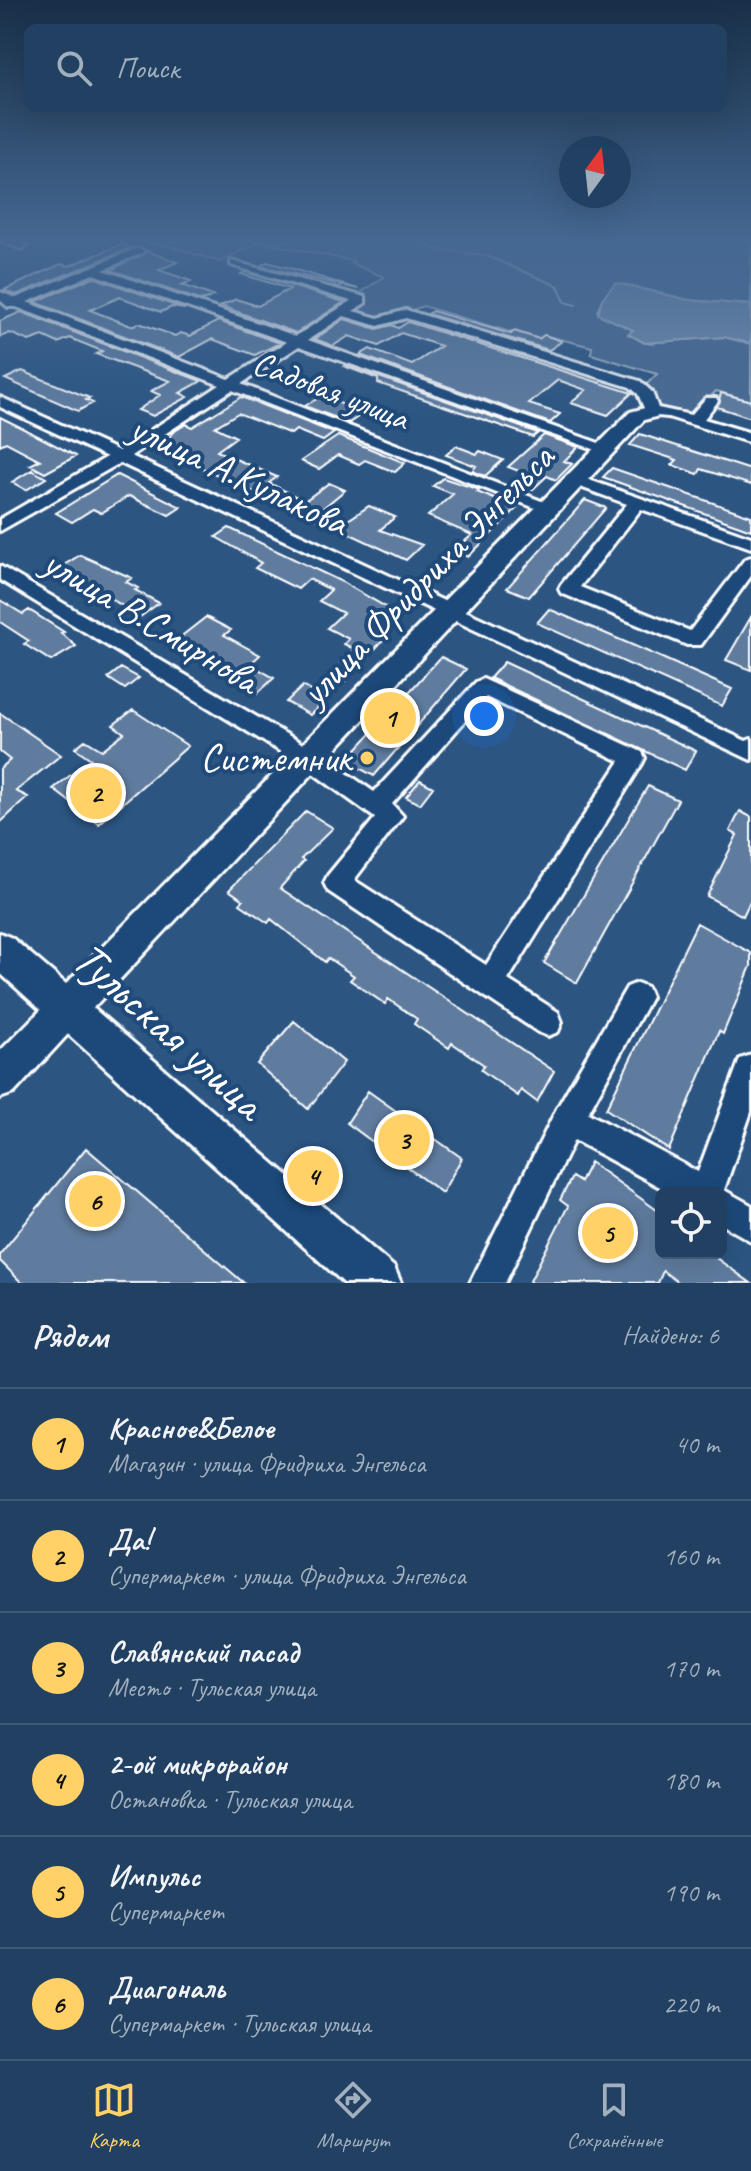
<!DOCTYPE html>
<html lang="ru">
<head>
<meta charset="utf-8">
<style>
	:root { --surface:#214062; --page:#2d4b6b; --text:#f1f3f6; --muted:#a2afbe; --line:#3e5977; --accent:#ffd166 }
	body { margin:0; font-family:Caveat,sans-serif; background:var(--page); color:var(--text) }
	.controls { position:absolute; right:24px; bottom:24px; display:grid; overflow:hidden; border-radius:12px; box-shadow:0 8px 32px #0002 }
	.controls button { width:72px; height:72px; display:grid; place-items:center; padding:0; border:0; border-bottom:2px solid var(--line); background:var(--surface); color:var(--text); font:40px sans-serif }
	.compass { position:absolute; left:559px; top:136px; width:72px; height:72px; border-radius:50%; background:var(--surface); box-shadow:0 8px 32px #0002; rotate:15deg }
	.you { position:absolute; left:484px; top:716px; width:28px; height:28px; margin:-20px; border:6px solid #fff; border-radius:50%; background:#1a73e8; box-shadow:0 0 0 12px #1a73e833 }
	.badge { display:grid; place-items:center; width:52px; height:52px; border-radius:50%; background:var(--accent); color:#111; font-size:26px; font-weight:700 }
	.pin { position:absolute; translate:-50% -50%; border:4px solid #fff; box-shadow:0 2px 8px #0006 }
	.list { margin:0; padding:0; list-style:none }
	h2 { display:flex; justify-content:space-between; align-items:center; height:104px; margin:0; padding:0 32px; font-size:34px }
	h2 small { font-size:26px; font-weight:400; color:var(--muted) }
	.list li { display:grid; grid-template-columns:52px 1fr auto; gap:24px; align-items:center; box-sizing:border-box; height:112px; padding:0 32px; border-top:2px solid var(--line) }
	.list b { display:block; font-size:30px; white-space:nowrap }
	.list p { margin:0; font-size:26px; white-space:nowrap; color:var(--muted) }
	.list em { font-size:26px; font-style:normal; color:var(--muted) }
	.icon { flex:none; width:44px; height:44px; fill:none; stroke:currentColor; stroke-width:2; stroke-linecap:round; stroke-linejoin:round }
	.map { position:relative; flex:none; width:751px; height:1283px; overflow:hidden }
	.search { position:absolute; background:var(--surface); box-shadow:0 8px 32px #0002; left:24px; right:24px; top:24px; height:88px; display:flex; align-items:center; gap:20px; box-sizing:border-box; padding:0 28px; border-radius:12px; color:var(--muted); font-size:30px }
	.sheet { height:776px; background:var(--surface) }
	nav { display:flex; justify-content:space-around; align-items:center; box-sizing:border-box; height:112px; border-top:2px solid var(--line); background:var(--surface); font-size:22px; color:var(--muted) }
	nav a { display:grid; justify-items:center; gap:4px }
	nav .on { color:var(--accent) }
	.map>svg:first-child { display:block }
	.green { fill:#486b92; stroke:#a4b5c8; stroke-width:2 }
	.water { fill:#748fad; stroke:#acbcce; stroke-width:2 }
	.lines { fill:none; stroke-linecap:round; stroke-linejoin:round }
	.stream { stroke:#acbcce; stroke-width:2 }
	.building { fill:#5e7c9f; stroke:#fff; stroke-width:2 }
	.minor-casing { stroke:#fff; stroke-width:6 }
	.major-casing { stroke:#fff; stroke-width:6 }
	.minor { fill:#1f4a7a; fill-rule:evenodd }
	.major { fill:#1f4a7a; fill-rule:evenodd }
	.poi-dot { fill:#ffd166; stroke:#1f4a7a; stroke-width:3 }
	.labels { text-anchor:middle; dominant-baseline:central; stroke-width:8; stroke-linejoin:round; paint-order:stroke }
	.far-street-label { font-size:34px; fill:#fff; stroke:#1f4a7a }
	.street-label { font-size:40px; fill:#fff; stroke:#1f4a7a }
	.poi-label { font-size:40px; fill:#fff; stroke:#1f4a7a; text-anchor:end }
	.near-street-label { font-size:48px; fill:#fff; stroke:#1f4a7a }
</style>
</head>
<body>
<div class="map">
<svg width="751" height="1283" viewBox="0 0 751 1283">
	<rect width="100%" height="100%" fill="#2c5582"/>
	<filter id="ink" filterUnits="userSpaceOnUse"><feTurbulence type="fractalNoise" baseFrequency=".0125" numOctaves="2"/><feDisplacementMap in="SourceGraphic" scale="16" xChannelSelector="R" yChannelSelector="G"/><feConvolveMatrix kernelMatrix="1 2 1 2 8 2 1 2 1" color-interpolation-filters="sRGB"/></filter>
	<g filter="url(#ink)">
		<path class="green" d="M 129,241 L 751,241 L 751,305 L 689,300 L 624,284 L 602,299 L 597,311 L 635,331 L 629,334 L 645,343 L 724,337 L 748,343 L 751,339 L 751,401 L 716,391 C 691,419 690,415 656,405 L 646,385 L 657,374 L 591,354 L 592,347 L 544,335 L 537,340 L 423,306 L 386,320 L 354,311 L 367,301 L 354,297 L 384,277 L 351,263 L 353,261 L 259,242 L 220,262 L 165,245 Z"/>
		<path class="water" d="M 615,283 L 689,300 L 751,305 L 751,339 L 749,343 L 724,337 L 645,343 L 628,334 L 633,330 L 598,314 L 602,299 Z"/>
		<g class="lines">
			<path class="stream" d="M 412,241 L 437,249 L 487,256 L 558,286 L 565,302 L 576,305"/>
		</g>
		<path class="building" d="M 122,244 L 133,247 L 16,295 L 4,290 L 61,264 L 69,266 Z
			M 147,251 L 177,262 L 159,270 L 191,281 L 182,285 L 213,296 L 202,301 L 111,270 Z
			M 267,262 L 290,268 L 358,289 L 260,266 Z
			M 245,272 L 344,302 L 296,333 L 221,306 L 236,299 L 258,306 L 290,289 L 241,274 Z
			M 93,277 L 185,309 L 172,307 L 161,312 L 120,297 L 90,310 L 131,326 L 139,323 L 175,336 L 181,333 L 190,336 L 218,321 L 280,343 L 255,355 L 212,339 L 179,357 L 35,302 Z
			M 432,311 L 511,334 L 514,331 L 539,339 L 544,335 L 562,341 L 549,350 L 428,314 Z
			M 21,312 L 201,381 L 200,382 L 180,393 L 188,397 L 153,416 L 138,410 L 160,395 L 151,391 L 170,381 L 96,354 L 102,351 L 70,338 L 58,343 L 43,336 L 29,341 L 10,333 L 0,337 L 0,321 Z
			M 344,319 L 377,329 L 392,325 L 398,328 L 408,322 L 632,393 L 608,415 L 571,403 L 586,390 L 558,380 L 529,404 L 560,414 L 550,423 L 360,355 L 370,349 L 412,365 L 441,346 L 401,333 L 379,346 L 349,336 L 333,346 L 315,339 Z
			M 344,366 L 345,365 L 538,433 L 533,437 L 378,383 L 378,379 Z
			M 22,371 L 90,398 L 86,400 L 93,403 L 78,411 L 5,379 Z
			M 721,393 L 751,401 L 751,418 L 717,407 Z
			M 241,397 L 334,433 L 323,441 L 296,430 L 291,434 L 238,413 L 215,427 L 236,437 L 217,451 L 277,477 L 269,483 L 303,500 L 291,509 L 159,448 L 175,431 L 186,424 L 192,427 Z
			M 320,397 L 360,410 L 364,413 L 349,423 L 305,406 Z
			M 0,417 L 32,433 L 76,456 L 45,473 L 30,465 L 40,460 L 6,442 L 0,445 Z
			M 640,434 L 751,470 L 751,485 L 701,469 L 698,474 L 672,465 L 677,460 L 630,445 Z
			M 544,435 L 578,447 L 564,461 L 572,464 L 556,480 L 547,476 L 533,489 L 518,483 L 527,474 L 508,467 Z
			M 338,436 L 366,447 L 405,463 L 395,472 L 365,460 L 359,464 L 338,455 L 319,469 L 301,461 Z
			M 456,446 L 477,454 L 480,451 L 503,460 L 485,476 L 472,471 L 476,466 L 446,455 Z
			M 612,468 L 751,516 L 751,530 L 603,477 Z
			M 32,470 L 46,478 L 26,490 L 12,482 Z
			M 117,475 L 181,507 L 169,515 L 129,496 L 101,513 L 93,509 L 72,522 L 56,513 Z
			M 443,478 L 480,490 L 477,492 L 517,508 L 468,557 L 454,551 L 472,535 L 428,516 L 453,494 L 433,486 Z
			M 329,483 L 345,490 L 317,513 L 299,505 Z
			M 585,500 L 606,508 L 529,597 L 507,588 Z
			M 369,506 L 395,517 L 380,530 L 422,545 L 406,560 L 316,518 L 326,510 L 348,520 Z
			M 229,528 L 342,582 L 389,609 L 371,625 L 389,634 L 343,683 L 332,677 L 345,665 L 340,662 L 354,649 L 344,644 L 349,639 L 327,628 L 343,613 L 319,601 L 331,590 L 309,579 L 298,589 L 255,568 L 261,563 L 216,537 Z
			M 80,555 L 132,578 L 126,582 L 138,588 L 135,590 L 159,603 L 140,617 L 61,567 Z
			M 0,600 L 23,614 L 29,610 L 64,632 L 61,633 L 76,646 L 51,661 L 24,644 L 29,641 L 0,622 Z
			M 549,609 L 653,654 L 732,689 L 722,706 L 537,623 Z
			M 206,617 L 231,630 L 224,635 L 260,655 L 250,664 L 274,678 L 258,693 L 210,665 L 213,663 L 196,652 L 200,650 L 179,638 Z
			M 751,617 L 751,670 L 726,660 Z
			M 441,657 L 466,669 L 374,776 L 346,761 Z
			M 504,662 L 696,751 L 685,770 L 490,678 Z
			M 121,668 L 139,678 L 125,689 L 108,678 Z
			M 303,686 L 326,700 L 310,715 L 286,702 Z
			M 133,710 L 188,746 L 99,824 L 53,789 L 91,759 L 75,748 L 85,740 L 102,750 L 124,733 L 113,725 Z
			M 0,713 L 61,755 L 16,791 L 28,797 L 0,823 L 0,769 L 10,760 L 0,752 Z
			M 420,780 L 433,787 L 420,804 L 406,797 Z
			M 648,786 L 678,800 L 577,983 L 544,963 Z
			M 306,811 L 333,828 L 301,859 L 304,861 L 280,888 L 554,1071 L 537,1102 L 521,1090 L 518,1096 L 481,1070 L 484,1065 L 452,1043 L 449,1048 L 414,1024 L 417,1019 L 388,999 L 385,1004 L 350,980 L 354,976 L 328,958 L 325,962 L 271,919 L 268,923 L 240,904 L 243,900 L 229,890 Z
			M 740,811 L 751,817 L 751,899 L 743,916 L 707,896 L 737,835 L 730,831 Z
			M 697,923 L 751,953 L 751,966 L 723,1034 L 719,1031 L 669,1150 L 606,1109 Z
			M 294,1021 L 344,1062 L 308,1109 L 257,1064 Z
			M 368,1091 L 462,1158 L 442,1193 L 347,1123 Z
			M 86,1148 L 244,1283 L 22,1283 L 0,1261 L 0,1254 Z
			M 590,1162 L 661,1213 L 661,1253 L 709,1253 L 751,1283 L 679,1283 L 663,1271 L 658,1283 L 529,1283 L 568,1206 L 560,1200 L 572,1177 L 580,1182 Z"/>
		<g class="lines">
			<defs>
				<path id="minor" d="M 1,241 L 18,241 L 27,246 L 22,249 Z
					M 138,248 L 144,251 L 142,253 L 103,270 L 296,336 L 351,301 L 231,265 L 231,261 L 365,297 L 365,303 L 353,311 L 378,318 L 406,310 L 640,381 L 652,392 L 658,408 L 691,415 L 706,398 L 716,398 L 718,401 L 704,419 L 751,433 L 751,443 L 668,417 L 647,415 L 638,394 L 630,387 L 406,318 L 378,326 L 344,316 L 308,340 L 613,448 L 611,451 L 599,451 L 299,346 L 241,384 L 557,507 L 555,511 L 543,511 L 232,390 L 131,456 L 746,741 L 751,739 L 751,760 L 120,463 L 0,531 L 0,519 L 107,457 L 0,407 L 0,397 L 119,451 L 220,385 L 16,307 L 8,307 L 0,300 L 0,292 L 16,298 ZM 93,274 L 287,342 L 229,379 L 27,302 Z
					M 575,475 L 751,537 L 751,548 L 641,509 L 580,587 L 690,631 L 745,559 L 751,557 L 751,576 L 701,645 L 687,645 L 561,593 L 559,589 L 561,585 L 627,504 L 569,483 L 569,477 Z
					M 0,566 L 315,751 L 374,792 L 476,682 L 483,679 L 642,752 L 645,758 L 642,764 L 508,980 L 558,1012 L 562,1022 L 558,1032 L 548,1036 L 538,1032 L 328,891 L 324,883 L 328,875 L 375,818 L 299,763 L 0,580 ZM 486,697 L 620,761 L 486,965 L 354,880 L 403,816 L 392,804 Z
					M 637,983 L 647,987 L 651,997 L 588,1113 L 698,1172 L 740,1059 L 751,1055 L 751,1112 L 724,1190 L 751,1205 L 751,1241 L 721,1224 L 721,1193 L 671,1193 L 574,1140 L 505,1283 L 470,1283 L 557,1108 L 627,987 Z"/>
				<path id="major" d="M 652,406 L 662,412 L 659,416 L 644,420 L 93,1008 L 394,1267 L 401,1283 L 344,1283 L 68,1034 L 14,1093 L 0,1098 L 0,1051 L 41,1010 L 0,973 L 0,933 L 12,938 L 66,984 L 630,412 Z"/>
			</defs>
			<use href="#minor" class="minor-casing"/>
			<use href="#major" class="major-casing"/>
			<use href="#minor" class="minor"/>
			<use href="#major" class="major"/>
		</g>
	</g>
	<linearGradient id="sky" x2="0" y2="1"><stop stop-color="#182f48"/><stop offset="0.57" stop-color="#456892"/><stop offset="1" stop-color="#456892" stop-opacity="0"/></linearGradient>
	<rect width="751" height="421" fill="url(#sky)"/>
	<circle class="poi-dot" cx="367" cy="758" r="8"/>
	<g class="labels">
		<g class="far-street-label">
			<text transform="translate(331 390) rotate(21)">Садовая улица</text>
		</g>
		<g class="street-label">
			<text transform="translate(239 475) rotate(25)">улица А.Кулакова</text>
			<text transform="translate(427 575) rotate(-46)">улица Фридриха Энгельса</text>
			<text transform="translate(151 621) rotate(31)">улица В.Смирнова</text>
		</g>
		<g class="poi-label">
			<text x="351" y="758">Системник</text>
		</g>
		<g class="near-street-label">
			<text transform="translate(169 1030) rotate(42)">Тульская улица</text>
		</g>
	</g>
</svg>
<div class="controls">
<button><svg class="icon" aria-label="locate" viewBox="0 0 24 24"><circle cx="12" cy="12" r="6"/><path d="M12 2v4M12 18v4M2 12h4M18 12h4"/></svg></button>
</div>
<svg class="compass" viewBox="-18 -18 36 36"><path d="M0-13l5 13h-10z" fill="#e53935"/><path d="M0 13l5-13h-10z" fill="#a2afbe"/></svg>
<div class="you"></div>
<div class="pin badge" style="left:390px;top:718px">1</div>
<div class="pin badge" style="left:96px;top:793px">2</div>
<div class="pin badge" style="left:404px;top:1140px">3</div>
<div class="pin badge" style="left:313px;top:1176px">4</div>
<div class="pin badge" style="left:608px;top:1233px">5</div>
<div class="pin badge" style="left:95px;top:1201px">6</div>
<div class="search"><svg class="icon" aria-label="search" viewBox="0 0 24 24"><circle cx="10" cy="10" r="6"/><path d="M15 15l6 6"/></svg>Поиск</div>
</div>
<section class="sheet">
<h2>Рядом<small>Найдено: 6</small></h2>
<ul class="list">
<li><span class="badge">1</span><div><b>Красное&amp;Белое</b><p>Магазин · улица Фридриха Энгельса</p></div><em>40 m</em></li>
<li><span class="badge">2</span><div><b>Да!</b><p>Супермаркет · улица Фридриха Энгельса</p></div><em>160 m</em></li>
<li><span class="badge">3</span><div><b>Славянский пасад</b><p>Место · Тульская улица</p></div><em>170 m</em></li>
<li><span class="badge">4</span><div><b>2-ой микрорайон</b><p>Остановка · Тульская улица</p></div><em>180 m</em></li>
<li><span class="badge">5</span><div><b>Импульс</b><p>Супермаркет</p></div><em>190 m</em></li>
<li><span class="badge">6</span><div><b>Диагональ</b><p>Супермаркет · Тульская улица</p></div><em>220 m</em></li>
</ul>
</section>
<nav>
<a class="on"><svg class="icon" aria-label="map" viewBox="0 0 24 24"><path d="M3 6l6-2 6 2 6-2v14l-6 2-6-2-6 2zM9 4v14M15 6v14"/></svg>Карта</a>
<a><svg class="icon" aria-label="directions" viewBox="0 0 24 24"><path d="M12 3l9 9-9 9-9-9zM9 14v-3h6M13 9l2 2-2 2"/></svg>Маршрут</a>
<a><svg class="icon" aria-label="saved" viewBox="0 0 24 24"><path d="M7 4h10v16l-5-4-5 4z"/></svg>Сохранённые</a>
</nav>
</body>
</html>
